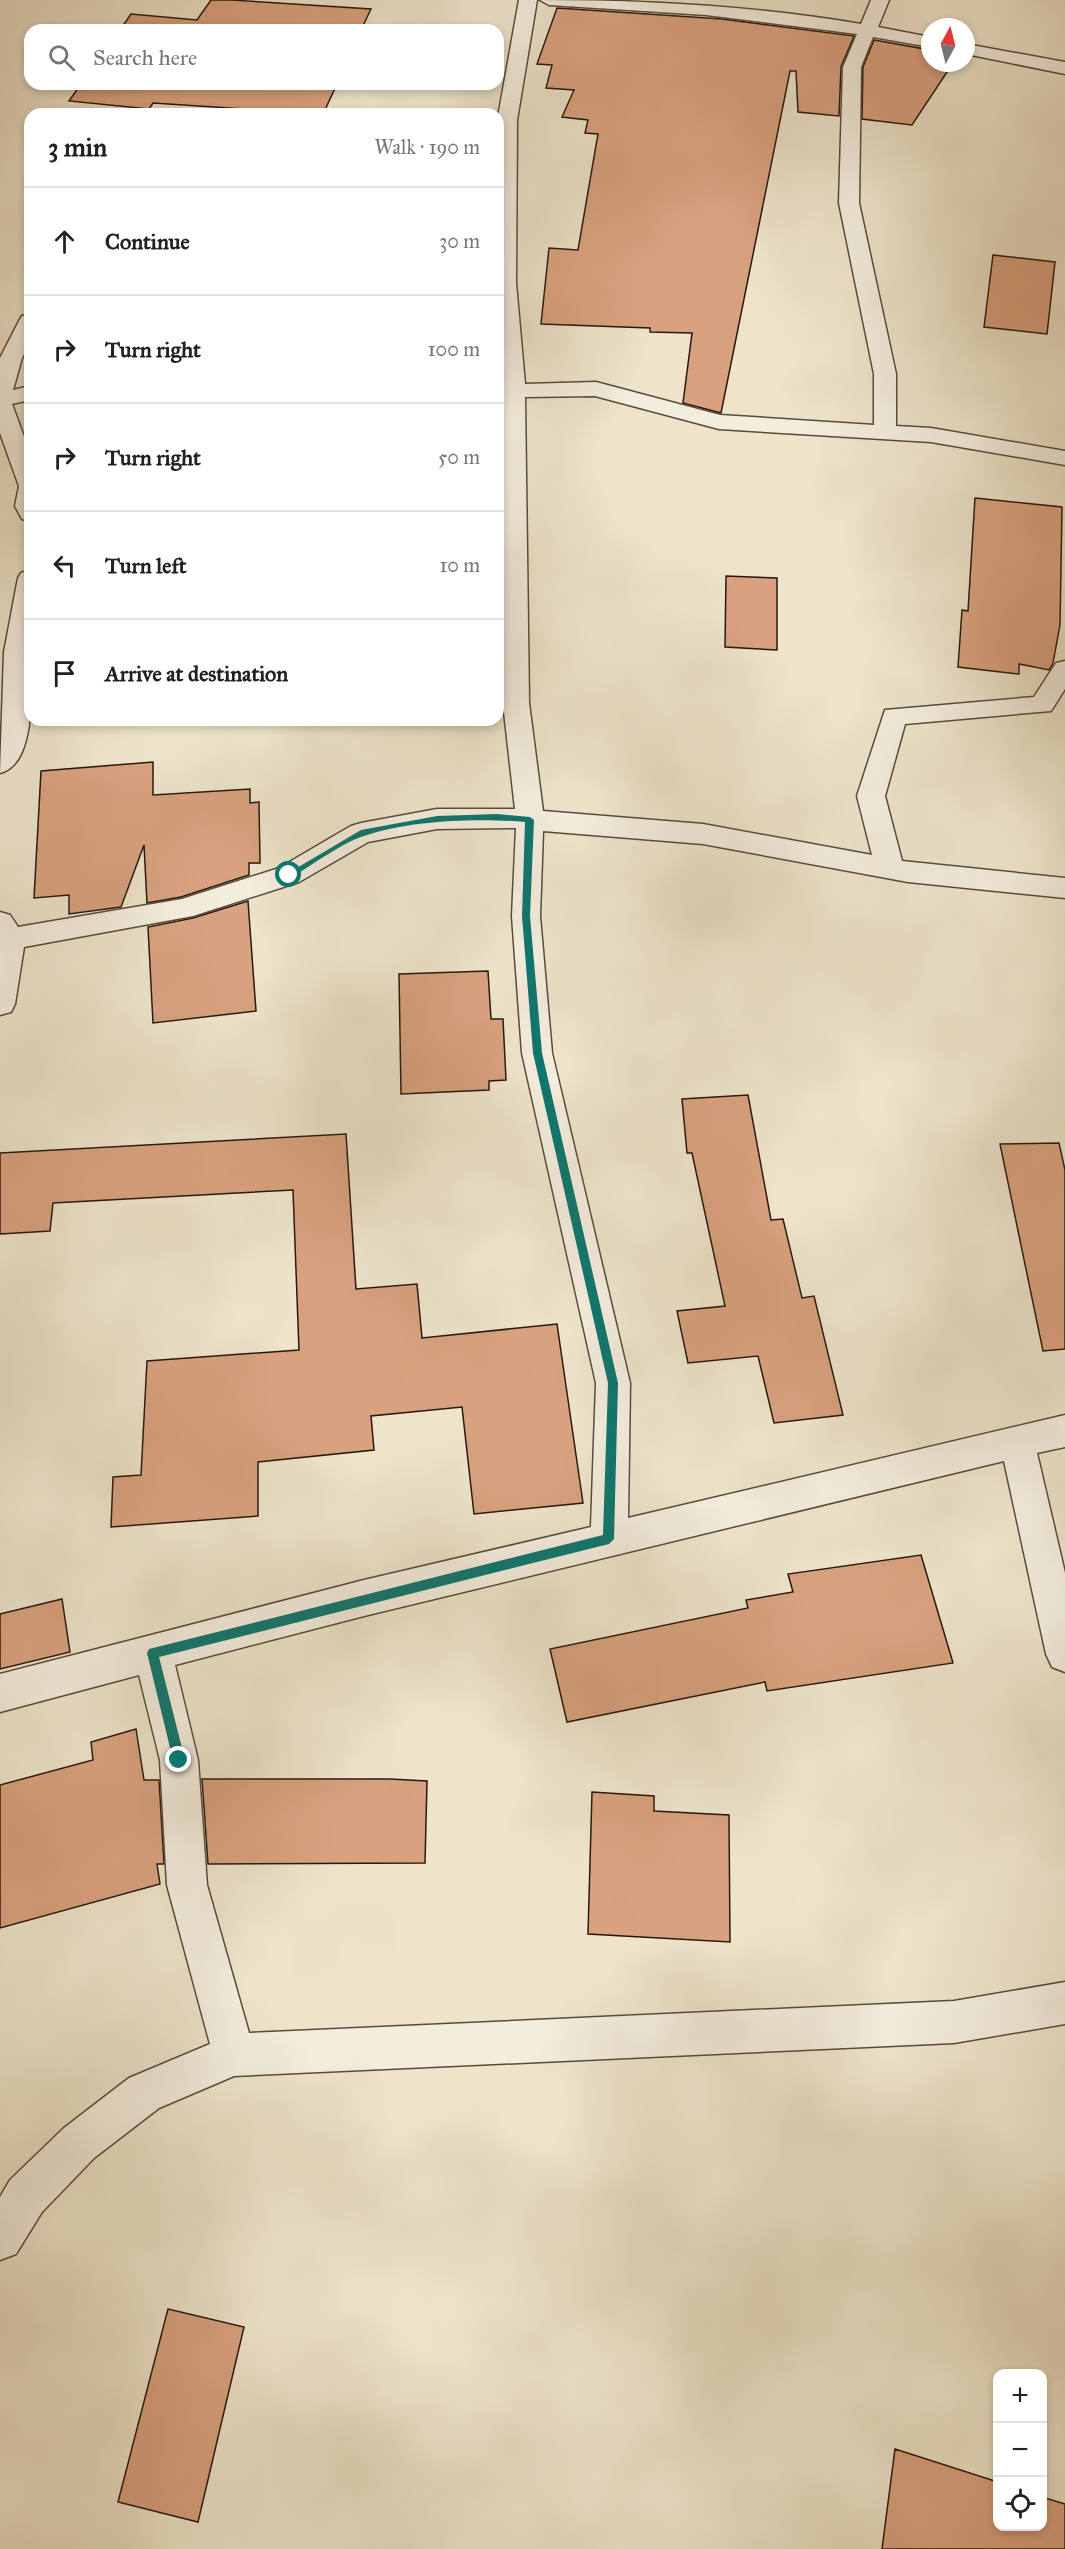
<!DOCTYPE html>
<html lang="en">
<head>
<meta charset="utf-8">
<style>
	:root { --surface:#fff; --page:#f2f2f2; --text:#202124; --muted:#757577; --line:#e0e0e0 }
	body { margin:0; font-family:"IM FELL Great Primer",serif; background:var(--page); color:var(--text) }
	.controls { position:absolute; right:18px; bottom:18px; display:grid; overflow:hidden; border-radius:12px; box-shadow:0 3px 9px #0003 }
	.controls button { width:54px; height:54px; display:grid; place-items:center; padding:0; border:0; border-bottom:2px solid var(--line); background:var(--surface); color:var(--text); font:30px sans-serif }
	.compass { position:absolute; left:921px; top:18px; width:54px; height:54px; border-radius:50%; background:var(--surface); box-shadow:0 3px 9px #0003; rotate:7deg }
	.stop { position:absolute; width:18px; height:18px; margin:-14px; border:4px solid #0f766e; border-radius:50%; background:#fff }
	.stop.end { background:#0f766e; border-color:#fff; box-shadow:0 2px 6px #0008 }
	.list { margin:0; padding:0; list-style:none }
	h2 { display:flex; justify-content:space-between; align-items:center; height:78px; margin:0; padding:0 24px; font-size:26px }
	h2 small { font-size:20px; font-weight:400; color:var(--muted) }
	.list li { display:grid; grid-template-columns:39px 1fr auto; gap:18px; align-items:center; box-sizing:border-box; height:108px; padding:0 24px; border-top:2px solid var(--line) }
	.list b { display:block; font-size:22px; white-space:nowrap }
	.list em { font-size:20px; font-style:normal; color:var(--muted) }
	.icon { flex:none; width:33px; height:33px; fill:none; stroke:currentColor; stroke-width:2; stroke-linecap:round; stroke-linejoin:round }
	.map { position:relative; flex:none; width:1065px; height:2549px; overflow:hidden }
	.search { position:absolute; background:var(--surface); box-shadow:0 3px 9px #0003; left:24px; top:24px; width:480px; height:66px; display:flex; align-items:center; gap:15px; box-sizing:border-box; padding:0 21px; border-radius:18px; color:var(--muted); font-size:22px }
	.panel { position:absolute; background:var(--surface); box-shadow:0 3px 9px #0003; left:24px; top:108px; width:480px; height:618px; border-radius:18px }
	.map>svg:first-child { display:block }
	.building { fill:#d9a17f; stroke:#281810; stroke-width:1.5 }
	.lines { fill:none; stroke-linecap:round; stroke-linejoin:round }
	.street-casing { stroke:#594b3e; stroke-width:3 }
	.street { fill:#f3eddd; fill-rule:evenodd }
	.route { fill:#0f766e }
</style>
</head>
<body>
<div class="map">
<svg width="1065" height="2549" viewBox="0 0 1065 2549">
	<rect width="100%" height="100%" fill="#ede4ca"/>
	<filter id="stains"><feTurbulence type="fractalNoise" baseFrequency=".00333" numOctaves="4"/><feColorMatrix values="0 0 0 0 .2 0 0 0 0 .09 0 0 0 0 .02 0 0 0 .5 -.17"/></filter>
	<radialGradient id="worn" r=".72"><stop offset=".6" stop-color="#630" stop-opacity="0"/><stop offset="1" stop-color="#630" stop-opacity=".3"/></radialGradient>
	<path class="building" d="M 211,0 L 231,0 L 371,9 L 361,30 L 120,30 L 131,14 L 197,20 Z
		M 557,8 L 722,19 L 854,36 L 841,67 L 839,116 L 798,112 L 796,71 L 790,71 L 721,413 L 683,403 L 692,333 L 650,332 L 650,328 L 541,324 L 549,248 L 578,250 L 598,134 L 585,133 L 588,120 L 562,117 L 574,90 L 546,88 L 552,65 L 537,64 Z
		M 874,40 L 930,50 L 930,63 L 953,63 L 912,125 L 862,119 L 863,67 Z
		M 81,84 L 337,84 L 323,114 L 153,103 L 149,109 L 69,101 Z
		M 993,255 L 1055,262 L 1047,334 L 984,327 Z
		M 975,498 L 1062,507 L 1060,625 L 1053,663 L 1049,670 L 1019,664 L 1019,674 L 958,667 L 962,610 L 968,611 Z
		M 726,576 L 777,578 L 777,650 L 725,647 Z
		M 153,762 L 153,795 L 250,789 L 250,803 L 259,802 L 260,863 L 249,863 L 249,875 L 181,897 L 147,903 L 144,845 L 121,907 L 69,914 L 69,895 L 34,898 L 41,771 Z
		M 248,901 L 256,1011 L 153,1023 L 148,927 L 193,918 Z
		M 488,971 L 491,1019 L 503,1019 L 506,1080 L 489,1081 L 489,1090 L 401,1094 L 399,974 Z
		M 748,1095 L 771,1220 L 783,1219 L 802,1298 L 814,1296 L 843,1415 L 774,1423 L 758,1356 L 688,1363 L 677,1311 L 725,1306 L 692,1153 L 687,1153 L 682,1099 Z
		M 346,1134 L 356,1289 L 417,1284 L 422,1338 L 557,1324 L 583,1503 L 474,1514 L 462,1407 L 371,1416 L 374,1450 L 258,1462 L 258,1516 L 111,1527 L 113,1477 L 141,1475 L 147,1361 L 299,1350 L 293,1190 L 53,1203 L 50,1231 L 0,1234 L 0,1153 Z
		M 1059,1143 L 1065,1170 L 1065,1349 L 1043,1351 L 1000,1144 Z
		M 921,1555 L 953,1663 L 767,1691 L 765,1682 L 567,1722 L 550,1649 L 748,1608 L 746,1600 L 793,1592 L 788,1574 Z
		M 62,1599 L 70,1652 L 0,1669 L 0,1614 Z
		M 136,1729 L 144,1780 L 159,1780 L 164,1864 L 157,1864 L 160,1884 L 0,1928 L 0,1785 L 93,1760 L 91,1742 Z
		M 202,1779 L 390,1779 L 427,1781 L 425,1863 L 208,1864 Z
		M 592,1792 L 654,1796 L 654,1811 L 729,1815 L 730,1942 L 588,1934 Z
		M 168,2309 L 244,2327 L 198,2522 L 118,2502 Z
		M 895,2449 L 998,2482 L 998,2526 L 1042,2526 L 1042,2497 L 1065,2504 L 1065,2549 L 882,2549 Z"/>
	<g class="lines">
		<defs>
			<path id="street" d="M 519,0 L 537,0 L 517,120 L 516,283 L 525,384 L 596,382 L 720,415 L 874,425 L 874,374 L 839,203 L 843,67 L 857,34 L 706,15 L 549,5 L 540,0 C 648,0 755,6 861,24 L 871,0 L 889,0 L 878,27 L 930,37 L 930,47 L 873,37 L 861,67 L 859,203 L 896,374 L 896,426 L 931,428 L 1065,451 L 1065,465 L 931,442 L 719,429 L 595,396 L 525,397 L 529,703 L 543,811 L 703,824 L 872,855 L 857,796 L 885,710 L 1034,697 L 1056,663 L 1065,661 L 1065,689 L 1051,711 L 905,724 L 885,796 L 902,861 L 1065,878 L 1065,898 L 908,882 L 703,844 L 543,831 L 540,916 L 552,1053 L 630,1383 L 628,1518 L 1065,1415 L 1065,1447 L 1037,1453 L 1065,1573 L 1065,1672 L 1052,1667 L 1046,1654 L 1004,1461 L 364,1616 L 175,1665 L 198,1760 L 207,1885 L 249,2033 L 954,2001 L 1065,1982 L 1065,2024 L 954,2043 L 234,2076 L 159,2108 L 94,2158 L 42,2212 L 16,2254 L 0,2260 L 0,2197 L 10,2180 L 64,2128 L 129,2078 L 210,2044 L 167,1885 L 160,1760 L 139,1675 L 0,1712 L 0,1674 L 364,1580 L 591,1527 L 596,1383 L 522,1053 L 512,916 L 516,828 L 437,829 L 368,842 L 299,882 L 193,916 L 24,947 L 15,1004 L 11,1012 L 0,1015 L 0,912 L 10,915 L 18,927 L 182,899 L 279,868 L 351,826 L 361,823 L 437,809 L 515,809 L 503,703 L 503,396 L 498,396 L 498,382 L 502,383 L 498,328 L 498,117 Z
				M 966,44 L 1065,62 L 1065,74 L 966,54 Z
				M 30,315 L 30,342 L 22,358 L 13,390 L 30,386 L 30,400 L 12,404 L 30,453 L 30,521 L 22,519 L 15,506 L 19,486 L 0,433 L 0,358 L 19,321 L 22,316 Z
				M 30,570 L 29,725 C 26,744 20,768 0,773 L 4,652 L 18,578 L 21,573 Z"/>
		</defs>
		<use href="#street" class="street-casing"/>
		<use href="#street" class="street"/>
	</g>
	<path class="route" d="M 497,814 L 530,817 L 534,820 L 530,916 L 542,1053 L 618,1383 L 614,1539 L 609,1544 L 159,1657 L 185,1760 L 179,1765 L 173,1760 L 147,1653 L 149,1649 L 603,1535 L 608,1383 L 533,1053 L 522,916 L 525,822 C 478,818 410,820 364,836 C 341,843 313,865 292,877 L 285,875 L 361,830 L 437,816 Z"/>
	<rect width="100%" height="100%" filter="url(#stains)"/>
	<rect width="100%" height="100%" fill="url(#worn)"/>
</svg>
<div class="controls">
<button>+</button>
<button>−</button>
<button><svg class="icon" aria-label="locate" viewBox="0 0 24 24"><circle cx="12" cy="12" r="6"/><path d="M12 2v4M12 18v4M2 12h4M18 12h4"/></svg></button>
</div>
<svg class="compass" viewBox="-18 -18 36 36"><path d="M0-13l5 13h-10z" fill="#e53935"/><path d="M0 13l5-13h-10z" fill="#757577"/></svg>
<div class="stop" style="left:289px;top:875px"></div>
<div class="stop end" style="left:179px;top:1760px"></div>
<div class="search"><svg class="icon" aria-label="search" viewBox="0 0 24 24"><circle cx="10" cy="10" r="6"/><path d="M15 15l6 6"/></svg>Search here</div>
<section class="panel">
<h2>3 min<small>Walk · 190 m</small></h2>
<ul class="list">
<li><svg class="icon" aria-label="ahead" viewBox="0 0 24 24"><path d="M12 20V5M6 11l6-6 6 6"/></svg><div><b>Continue</b></div><em>30 m</em></li>
<li><svg class="icon" aria-label="right" viewBox="0 0 24 24"><path d="M7 20v-9h11M14 6l5 5-5 5"/></svg><div><b>Turn right</b></div><em>100 m</em></li>
<li><svg class="icon" aria-label="right" viewBox="0 0 24 24"><path d="M7 20v-9h11M14 6l5 5-5 5"/></svg><div><b>Turn right</b></div><em>50 m</em></li>
<li><svg class="icon" aria-label="left" viewBox="0 0 24 24"><path d="M17 20v-9H6M10 6l-5 5 5 5"/></svg><div><b>Turn left</b></div><em>10 m</em></li>
<li><svg class="icon" aria-label="arrive" viewBox="0 0 24 24"><path d="M6 21V4h12l-3 4 3 4H6"/></svg><div><b>Arrive at destination</b></div></li>
</ul>
</section>
</div>
</body>
</html>
